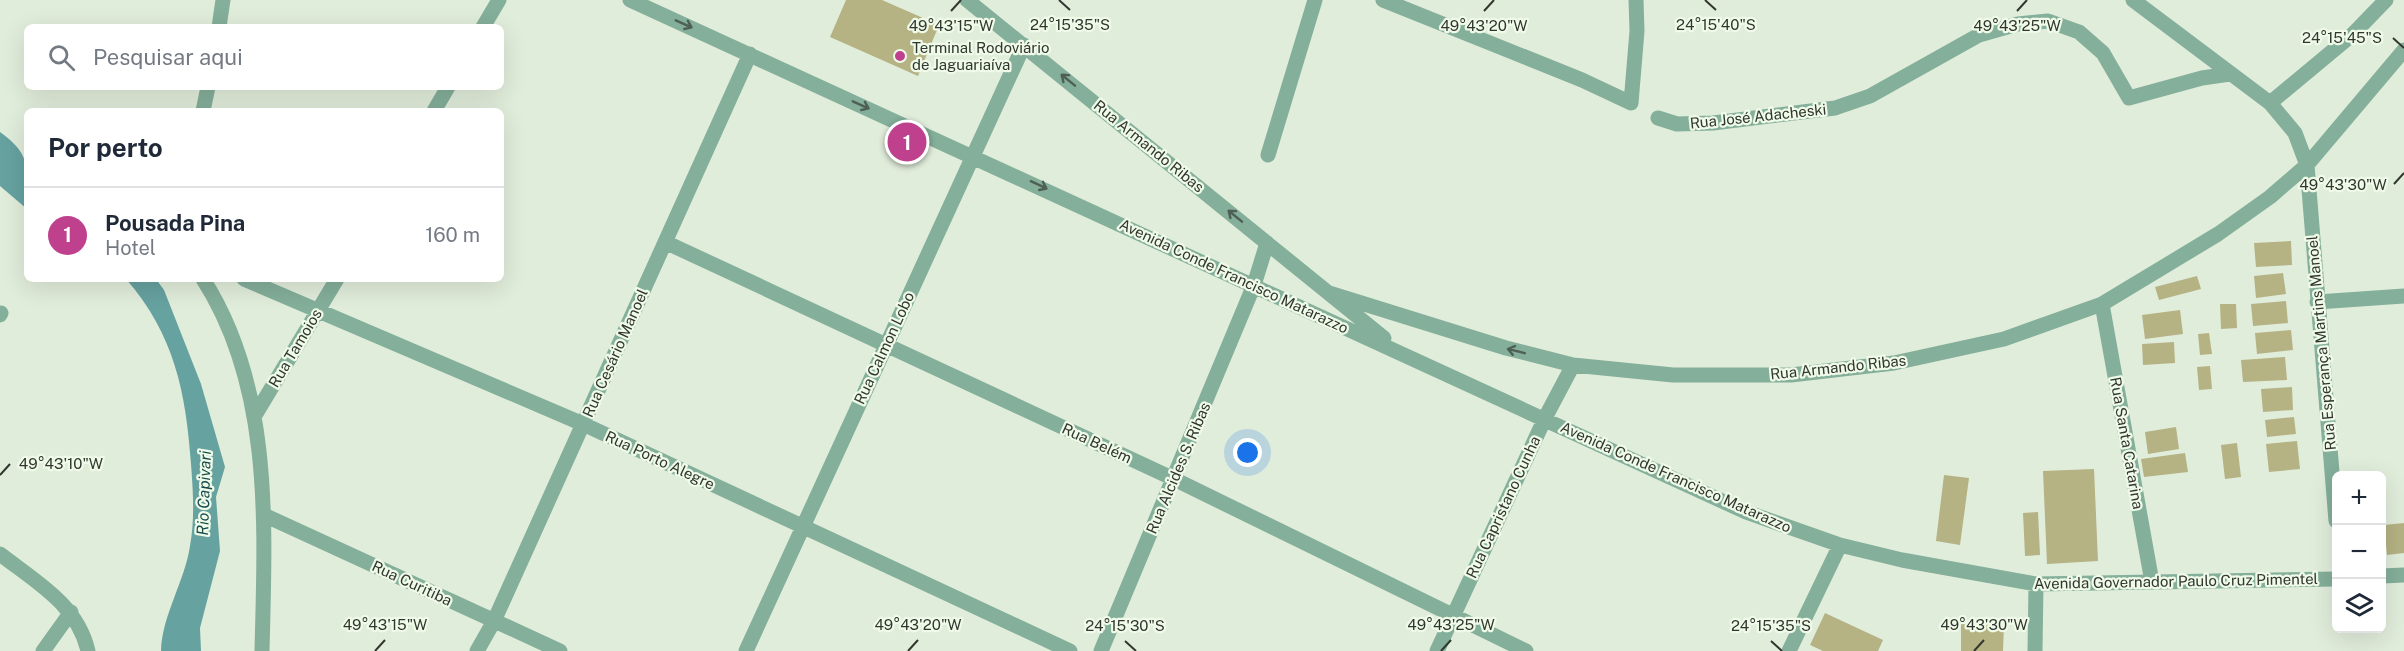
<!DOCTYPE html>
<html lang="pt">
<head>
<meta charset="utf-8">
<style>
	:root { --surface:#fff; --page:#f2f2f3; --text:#1f2937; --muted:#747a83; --line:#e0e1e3; --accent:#bf418e }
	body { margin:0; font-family:"Public Sans",sans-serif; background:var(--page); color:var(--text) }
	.controls { position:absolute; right:18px; bottom:18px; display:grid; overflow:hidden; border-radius:9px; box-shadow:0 6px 24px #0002 }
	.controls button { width:54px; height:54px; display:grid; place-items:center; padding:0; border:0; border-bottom:2px solid var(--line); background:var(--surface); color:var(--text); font:30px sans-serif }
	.you { position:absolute; left:1248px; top:453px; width:21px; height:21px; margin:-15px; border:4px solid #fff; border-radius:50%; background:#1a73e8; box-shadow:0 0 0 9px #1a73e833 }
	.badge { display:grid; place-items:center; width:39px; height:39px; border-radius:50%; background:var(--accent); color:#fff; font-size:20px; font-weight:700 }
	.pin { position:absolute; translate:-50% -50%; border:3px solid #fff; box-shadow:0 2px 6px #0006 }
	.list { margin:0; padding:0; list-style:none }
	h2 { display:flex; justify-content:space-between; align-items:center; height:78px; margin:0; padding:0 24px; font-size:26px }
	h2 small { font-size:20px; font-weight:400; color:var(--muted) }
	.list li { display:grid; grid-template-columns:39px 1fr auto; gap:18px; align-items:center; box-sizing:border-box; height:96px; padding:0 24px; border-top:2px solid var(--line) }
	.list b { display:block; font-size:22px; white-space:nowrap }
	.list p { margin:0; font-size:20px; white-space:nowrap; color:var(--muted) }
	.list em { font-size:20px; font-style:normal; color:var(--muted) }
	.icon { flex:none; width:33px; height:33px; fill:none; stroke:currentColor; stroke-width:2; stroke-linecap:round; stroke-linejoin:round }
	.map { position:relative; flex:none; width:2404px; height:651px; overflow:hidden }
	.search { position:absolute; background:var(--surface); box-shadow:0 6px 24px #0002; left:24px; top:24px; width:480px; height:66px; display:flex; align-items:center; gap:15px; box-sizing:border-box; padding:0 21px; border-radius:9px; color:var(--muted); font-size:22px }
	.panel { position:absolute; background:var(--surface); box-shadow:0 6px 24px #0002; left:24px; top:108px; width:480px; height:174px; border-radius:9px }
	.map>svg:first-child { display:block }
	.water { fill:#66a2a0 }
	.building { fill:#b5b284 }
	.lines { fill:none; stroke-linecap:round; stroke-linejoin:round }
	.minor { stroke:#84af9a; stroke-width:15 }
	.oneway { stroke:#4e6054 }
	.ticks { fill:none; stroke:#31362f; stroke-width:2 }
	.poi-dot { fill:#bf418e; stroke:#effae8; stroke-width:2 }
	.labels { text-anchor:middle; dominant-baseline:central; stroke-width:4.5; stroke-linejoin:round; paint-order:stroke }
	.poi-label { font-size:15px; fill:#31362f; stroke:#effae8; text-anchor:start }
	.street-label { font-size:15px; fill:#31362f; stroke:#effae8 }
	.water-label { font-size:16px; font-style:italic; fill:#144b4a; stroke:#effae8 }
	.ticks-label { font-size:15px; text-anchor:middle; fill:#31362f; stroke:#effae8; stroke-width:4.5; stroke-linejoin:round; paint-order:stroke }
</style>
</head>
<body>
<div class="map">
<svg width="2404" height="651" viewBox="0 0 2404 651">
	<rect width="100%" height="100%" fill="#e1eddb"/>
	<path class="water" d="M 0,132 C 34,156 27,172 27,209 L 0,186 Z
		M 126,279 L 156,279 L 164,290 L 201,384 L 225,467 L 216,497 L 220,551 L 200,628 L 201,651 L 161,651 C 162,615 185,581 190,546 C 195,518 193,491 191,464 C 186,392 174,334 126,279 Z"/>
	<path class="building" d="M 846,0 L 882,0 L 939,25 L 918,76 L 830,37 Z
		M 2291,241 L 2292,265 L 2256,267 L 2254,243 Z
		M 2283,273 L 2286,294 L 2256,298 L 2254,276 Z
		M 2197,276 L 2201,289 L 2159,300 L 2155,287 Z
		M 2286,301 L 2288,323 L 2253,326 L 2251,304 Z
		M 2220,304 L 2236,304 L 2237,328 L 2221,329 Z
		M 2180,310 L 2183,334 L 2145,339 L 2142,315 Z
		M 2291,330 L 2293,350 L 2257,354 L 2255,333 Z
		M 2209,333 L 2212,354 L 2200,355 L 2198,334 Z
		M 2174,342 L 2175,363 L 2143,365 L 2142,344 Z
		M 2285,357 L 2287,380 L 2243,382 L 2241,360 Z
		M 2210,366 L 2212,389 L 2199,390 L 2197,367 Z
		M 2292,387 L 2293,410 L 2263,412 L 2261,389 Z
		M 2294,417 L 2296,434 L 2267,437 L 2265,420 Z
		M 2176,427 L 2179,449 L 2148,454 L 2145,432 Z
		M 2297,441 L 2300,469 L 2269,472 L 2266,444 Z
		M 2237,443 L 2241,477 L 2225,479 L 2221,445 Z
		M 2185,453 L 2188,472 L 2144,477 L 2141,459 Z
		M 2094,469 L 2098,561 L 2047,564 L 2043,471 Z
		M 1944,475 L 1969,478 L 1960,545 L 1936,541 Z
		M 2038,512 L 2040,555 L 2025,556 L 2023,513 Z
		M 2404,523 L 2404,553 L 2387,555 L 2384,525 Z
		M 1825,613 L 1883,640 L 1878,651 L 1823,651 L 1810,645 Z
		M 1961,624 L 2004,625 L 2003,651 L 1961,651 Z"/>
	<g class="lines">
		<path class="minor" d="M 630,0 L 1746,512 L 1840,545 L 1902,560 L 2036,584 L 2336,579
			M 967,0 L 1384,338
			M 1383,0 L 1582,80 L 1631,103 L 1637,31 L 1636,0
			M 2133,0 L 2270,103 L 2295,133 L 2307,165 L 2336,521
			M 219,27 L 223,0
			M 483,27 L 499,0
			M 2270,103 L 2353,34 L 2386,0
			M 203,111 L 208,87
			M 434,111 L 448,87
			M 1658,118 L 1677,124 L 1713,123 L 1835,108 L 1870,96 L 1979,35 L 2018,24 L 2048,21 L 2079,32 L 2103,53 L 2129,98 L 2202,78 L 2230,74
			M 1268,155 L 1315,0
			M 665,242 L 1174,479 L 1526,651
			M 203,279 C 273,388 265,527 262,651
			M 244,279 L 583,424 L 1070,651
			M 1329,293 L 1506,348 L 1573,365 L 1673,375 L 1791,375 L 1894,363 L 2004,339 L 2102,304 L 2218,234 L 2270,197 L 2307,165 L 2404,50
			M 2317,302 L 2404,296
			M 2102,304 L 2152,582
			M 0,315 L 1,313
			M 254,417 L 337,279
			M 264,515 L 560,651
			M 0,554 C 36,582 77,604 88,651
			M 2382,576 L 2404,575
			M 43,651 L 71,612
			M 477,651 L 494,621 L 750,54
			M 746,651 L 1024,45
			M 1101,651 L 1254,285 L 1267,243
			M 1437,651 L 1545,418 L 1573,365
			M 1789,651 L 1840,545
			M 2035,651 L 2036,584"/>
	</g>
	<defs><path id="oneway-shaft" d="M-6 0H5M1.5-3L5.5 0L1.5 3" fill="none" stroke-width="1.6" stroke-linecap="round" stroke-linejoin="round" transform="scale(1.5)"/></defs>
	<g class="oneway">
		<use href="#oneway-shaft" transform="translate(684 24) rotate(24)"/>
		<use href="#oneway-shaft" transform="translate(1068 80) rotate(-141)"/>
		<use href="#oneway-shaft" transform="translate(861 105) rotate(24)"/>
		<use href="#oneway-shaft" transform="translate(1039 185) rotate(25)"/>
		<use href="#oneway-shaft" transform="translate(1235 216) rotate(-141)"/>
		<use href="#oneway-shaft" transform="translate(1516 351) rotate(-166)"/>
	</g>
	<path class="ticks" d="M 1059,0 L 1070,10M 1705,0 L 1716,10M 951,11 L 961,0M 1484,11 L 1494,0M 2017,11 L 2027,0M 2393,38 L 2404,48M 2394,184 L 2404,173M 0,475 L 10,464M 1125,641 L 1136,651M 1771,641 L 1782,651M 375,651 L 385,640M 908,651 L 918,640M 1441,651 L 1451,640M 1974,651 L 1984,640"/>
	<circle class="poi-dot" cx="900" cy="56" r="6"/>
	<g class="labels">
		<g class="poi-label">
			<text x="912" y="47">Terminal Rodoviário<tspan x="912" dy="17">de Jaguariaíva</tspan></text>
		</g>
		<g class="street-label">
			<text transform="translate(1758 116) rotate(-6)">Rua José Adacheski</text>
			<text transform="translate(1149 146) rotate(39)">Rua Armando Ribas</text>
			<text transform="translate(1234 276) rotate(25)">Avenida Conde Francisco Matarazzo</text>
			<text transform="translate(2321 343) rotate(-95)">Rua Esperança Martins Manoel</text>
			<text transform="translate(295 348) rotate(-59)">Rua Tamoios</text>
			<text transform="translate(884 348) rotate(-65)">Rua Calmon Lobo</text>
			<text transform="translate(615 353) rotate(-66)">Rua Cesário Manoel</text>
			<text transform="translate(1838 367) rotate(-6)">Rua Armando Ribas</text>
			<text transform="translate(1097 443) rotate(25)">Rua Belém</text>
			<text transform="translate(2127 443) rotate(80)">Rua Santa Catarina</text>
			<text transform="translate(660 460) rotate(25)">Rua Porto Alegre</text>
			<text transform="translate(1178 468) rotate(-67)">Rua Alcides S. Ribas</text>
			<text transform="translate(1676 477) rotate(24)">Avenida Conde Francisco Matarazzo</text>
			<text transform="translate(1503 507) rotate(-65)">Rua Capristano Cunha</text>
			<text transform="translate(2176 581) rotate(-1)">Avenida Governador Paulo Cruz Pimentel</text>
			<text transform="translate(412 583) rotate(25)">Rua Curitiba</text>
		</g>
		<g class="water-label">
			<text transform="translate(204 493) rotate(-88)">Rio Capivari</text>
		</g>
	</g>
	<g class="ticks-label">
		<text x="1070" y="30">24°15'35"S</text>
		<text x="1716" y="30">24°15'40"S</text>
		<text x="951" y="31">49°43'15"W</text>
		<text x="1484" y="31">49°43'20"W</text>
		<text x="2017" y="31">49°43'25"W</text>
		<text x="2342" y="43">24°15'45"S</text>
		<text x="2343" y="190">49°43'30"W</text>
		<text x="61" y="469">49°43'10"W</text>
		<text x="385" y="630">49°43'15"W</text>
		<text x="918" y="630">49°43'20"W</text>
		<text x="1451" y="630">49°43'25"W</text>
		<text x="1984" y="630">49°43'30"W</text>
		<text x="1125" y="631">24°15'30"S</text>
		<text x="1771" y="631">24°15'35"S</text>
	</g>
</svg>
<div class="controls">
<button>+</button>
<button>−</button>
<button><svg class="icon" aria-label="layers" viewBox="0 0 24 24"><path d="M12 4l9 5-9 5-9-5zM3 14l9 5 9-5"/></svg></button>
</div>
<div class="you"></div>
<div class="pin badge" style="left:907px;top:142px">1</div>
<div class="search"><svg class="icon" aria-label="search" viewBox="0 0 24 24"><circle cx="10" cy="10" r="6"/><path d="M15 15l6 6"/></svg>Pesquisar aqui</div>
<section class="panel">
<h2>Por perto<small></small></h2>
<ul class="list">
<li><span class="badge">1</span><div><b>Pousada Pina</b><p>Hotel</p></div><em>160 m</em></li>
</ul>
</section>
</div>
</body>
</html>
